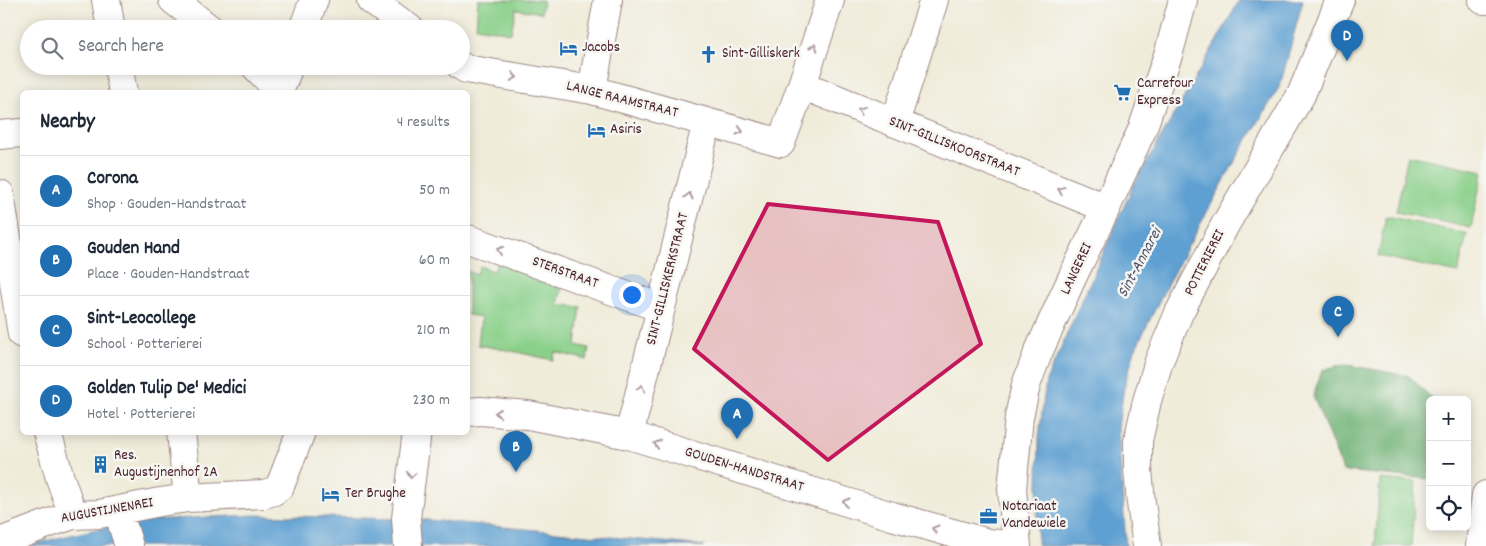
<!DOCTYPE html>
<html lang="en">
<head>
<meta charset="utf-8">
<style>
	:root { --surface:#fff; --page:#f6f6f7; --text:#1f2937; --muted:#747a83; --line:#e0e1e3; --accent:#1f6fb2 }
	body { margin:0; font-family:Dekko,sans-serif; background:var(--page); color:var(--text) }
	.controls { position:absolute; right:15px; bottom:15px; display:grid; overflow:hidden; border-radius:8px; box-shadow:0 2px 12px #0003 }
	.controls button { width:45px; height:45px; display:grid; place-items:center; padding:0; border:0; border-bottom:1px solid var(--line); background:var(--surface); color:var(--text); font:25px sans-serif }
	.you { position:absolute; left:631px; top:294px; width:18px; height:18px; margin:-12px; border:4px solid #fff; border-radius:50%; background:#1a73e8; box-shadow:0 0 0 8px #1a73e833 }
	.badge { display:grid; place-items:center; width:32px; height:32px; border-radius:50%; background:var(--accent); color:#fff; font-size:16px; font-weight:700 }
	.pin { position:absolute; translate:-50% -41px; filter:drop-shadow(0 1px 2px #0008) }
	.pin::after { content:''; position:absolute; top:26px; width:18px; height:15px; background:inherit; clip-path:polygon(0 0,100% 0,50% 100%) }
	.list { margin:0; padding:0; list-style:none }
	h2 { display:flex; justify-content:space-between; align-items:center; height:65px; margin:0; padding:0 20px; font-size:21px }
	h2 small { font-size:16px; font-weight:400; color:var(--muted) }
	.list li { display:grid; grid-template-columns:32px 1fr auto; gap:15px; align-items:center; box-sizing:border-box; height:70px; padding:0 20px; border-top:1px solid var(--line) }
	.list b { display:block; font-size:19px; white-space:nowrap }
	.list p { margin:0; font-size:16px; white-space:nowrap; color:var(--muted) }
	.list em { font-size:16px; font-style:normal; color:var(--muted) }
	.icon { flex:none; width:28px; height:28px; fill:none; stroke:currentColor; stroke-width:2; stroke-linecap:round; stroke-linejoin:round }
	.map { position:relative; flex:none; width:1486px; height:546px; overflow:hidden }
	.search { position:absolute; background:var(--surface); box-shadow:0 2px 12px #0003; left:20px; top:20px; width:450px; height:55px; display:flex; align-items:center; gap:12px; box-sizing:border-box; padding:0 18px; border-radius:28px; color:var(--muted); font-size:19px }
	.panel { position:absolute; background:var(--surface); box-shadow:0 2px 12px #0003; left:20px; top:90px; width:450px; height:345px; border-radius:8px }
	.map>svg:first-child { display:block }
	.green { fill:#8ad08a; stroke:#6a785a }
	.forest { fill:#6fb276; stroke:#5c6850 }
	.water { fill:#5fa0d2; stroke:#54607e }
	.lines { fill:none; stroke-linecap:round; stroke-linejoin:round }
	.minor-casing { stroke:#9d8682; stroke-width:30 }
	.minor { stroke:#fff; stroke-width:28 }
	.oneway { stroke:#ae9aa0 }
	.marked { fill:#c2185b; fill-opacity:0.2; stroke:#c2185b; stroke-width:4; stroke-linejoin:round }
	.labels { text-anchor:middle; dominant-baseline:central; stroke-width:5; stroke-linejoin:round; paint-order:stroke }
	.poi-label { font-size:15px; fill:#4a1f2b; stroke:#f6f6f2; text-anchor:start }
	.street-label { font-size:15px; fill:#4a1f2b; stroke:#f6f6f2 }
	.water-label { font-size:16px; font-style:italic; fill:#52536e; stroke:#f6f6f2 }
</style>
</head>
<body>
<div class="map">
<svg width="1486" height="546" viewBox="0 0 1486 546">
	<rect width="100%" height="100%" fill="#f6f6f2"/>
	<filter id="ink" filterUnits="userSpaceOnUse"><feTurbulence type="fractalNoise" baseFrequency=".02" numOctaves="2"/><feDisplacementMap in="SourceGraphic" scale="10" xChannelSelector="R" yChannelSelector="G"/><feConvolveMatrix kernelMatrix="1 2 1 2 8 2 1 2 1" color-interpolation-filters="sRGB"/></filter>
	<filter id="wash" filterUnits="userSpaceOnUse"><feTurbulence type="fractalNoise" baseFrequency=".0096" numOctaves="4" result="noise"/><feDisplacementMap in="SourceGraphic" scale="20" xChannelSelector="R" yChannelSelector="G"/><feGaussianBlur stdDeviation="1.12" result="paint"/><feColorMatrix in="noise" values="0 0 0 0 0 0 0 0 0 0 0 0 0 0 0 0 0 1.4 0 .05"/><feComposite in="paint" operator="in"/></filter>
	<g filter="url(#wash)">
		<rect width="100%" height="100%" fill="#f0ecda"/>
		<path class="green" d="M 478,0 L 543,0 L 541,13 L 516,9 L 511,33 L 476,27 Z
			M 1408,155 L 1483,171 L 1471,228 L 1396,212 Z
			M 1386,216 L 1467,234 L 1458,273 L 1378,256 Z
			M 500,256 L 564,279 L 558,304 L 581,307 L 576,345 L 589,348 L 587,360 L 555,352 L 553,360 L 507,350 L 478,345 L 481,317 L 468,315 L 468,271 L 476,275 L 480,266 L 494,271 Z
			M 1380,479 L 1416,482 L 1411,546 L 1375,546 Z"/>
		<path class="forest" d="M 1343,364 L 1409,376 L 1434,400 L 1430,400 L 1430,479 L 1343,471 L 1313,396 L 1322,370 Z"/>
		<path class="water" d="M 1239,0 L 1303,0 L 1280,86 L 1235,161 L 1168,283 L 1135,350 L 1124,387 L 1118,428 L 1126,546 L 1038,546 L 1037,528 L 1039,436 L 1046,381 L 1133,186 L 1229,19 Z
			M 255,515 L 429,520 L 705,546 L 31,546 L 41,542 L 97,529 L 149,520 Z"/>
	</g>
	<g filter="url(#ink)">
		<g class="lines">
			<defs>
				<path id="minor" d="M 106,0 L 111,29
					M 173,0 L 210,29
					M 371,0 L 410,29
					M 1483,0 L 1486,0
					M 303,29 L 314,0
					M 118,66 L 123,92
					M 255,66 L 280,92
					M 461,66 L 466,69 L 592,90 L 781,143 L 802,85 L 830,0
					M 802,85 L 1106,208
					M 592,90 L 608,0
					M 279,92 L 289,66
					M 895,123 L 934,0
					M 0,135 L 22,133
					M 0,194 L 22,334
					M 468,239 L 661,308
					M 468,412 L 481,411 L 528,415 L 629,435 L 892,516 L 988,543 L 1017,546
					M 47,432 L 60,478 L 73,515
					M 181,432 L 188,498
					M 629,435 L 661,308 L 707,122
					M 118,511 L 129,546
					M 0,542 L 55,521 L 73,515 L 99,514 L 160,502 L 188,498 L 264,494 L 274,491 L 280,486 L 301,432
					M 408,546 L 406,518 L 417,432
					M 1017,546 L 1012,489 L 1019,417 L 1026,385 L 1038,353 L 1072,278 L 1106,208 L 1142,130 L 1169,52 L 1183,0
					M 1147,546 L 1141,503 L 1138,469 L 1138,441 L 1147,401 L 1159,361 L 1179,313 L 1225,225 L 1301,95 L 1340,0
					M 1480,546 L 1486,495"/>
			</defs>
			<use href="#minor" class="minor-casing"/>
			<use href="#minor" class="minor"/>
		</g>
		<defs><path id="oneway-chevron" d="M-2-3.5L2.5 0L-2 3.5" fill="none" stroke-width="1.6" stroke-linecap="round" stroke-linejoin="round" transform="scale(1.25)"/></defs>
		<g class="oneway">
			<use href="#oneway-chevron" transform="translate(814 47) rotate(-72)"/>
			<use href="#oneway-chevron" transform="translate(514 77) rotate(9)"/>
			<use href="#oneway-chevron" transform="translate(861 110) rotate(-158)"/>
			<use href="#oneway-chevron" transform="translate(740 131) rotate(16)"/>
			<use href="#oneway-chevron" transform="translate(1061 190) rotate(-158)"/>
			<use href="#oneway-chevron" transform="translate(689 196) rotate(-76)"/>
			<use href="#oneway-chevron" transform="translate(500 250) rotate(-161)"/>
			<use href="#oneway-chevron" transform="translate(641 388) rotate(-75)"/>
			<use href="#oneway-chevron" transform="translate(498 413) rotate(-176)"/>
			<use href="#oneway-chevron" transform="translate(657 444) rotate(-163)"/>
			<use href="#oneway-chevron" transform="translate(411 475) rotate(98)"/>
			<use href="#oneway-chevron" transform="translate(846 502) rotate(-163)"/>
			<use href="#oneway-chevron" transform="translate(935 529) rotate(-164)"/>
		</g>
	</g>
	<path class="marked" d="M 768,204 L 938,222 L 981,344 L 828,460 L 694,349 Z"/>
	<defs>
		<symbol id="hotel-bare" viewBox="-9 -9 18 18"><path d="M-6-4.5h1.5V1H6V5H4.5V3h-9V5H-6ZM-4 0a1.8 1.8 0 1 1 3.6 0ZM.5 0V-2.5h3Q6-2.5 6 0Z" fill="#1f6fb2" stroke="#f6f6f2" stroke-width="2.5" paint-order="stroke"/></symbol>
		<symbol id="church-bare" viewBox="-9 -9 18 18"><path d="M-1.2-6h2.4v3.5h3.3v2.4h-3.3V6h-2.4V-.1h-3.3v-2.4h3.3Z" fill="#1f6fb2" stroke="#f6f6f2" stroke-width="2.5" paint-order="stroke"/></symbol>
		<symbol id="supermarket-bare" viewBox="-9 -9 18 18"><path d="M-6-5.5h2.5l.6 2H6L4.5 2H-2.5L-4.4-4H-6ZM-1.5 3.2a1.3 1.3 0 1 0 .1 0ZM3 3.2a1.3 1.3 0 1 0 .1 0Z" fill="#1f6fb2" stroke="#f6f6f2" stroke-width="2.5" paint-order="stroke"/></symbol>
		<symbol id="building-bare" viewBox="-9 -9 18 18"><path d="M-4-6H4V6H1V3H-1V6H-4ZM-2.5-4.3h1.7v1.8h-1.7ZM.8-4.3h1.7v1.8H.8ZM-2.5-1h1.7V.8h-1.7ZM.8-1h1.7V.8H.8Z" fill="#1f6fb2" stroke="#f6f6f2" stroke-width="2.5" paint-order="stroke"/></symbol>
		<symbol id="office-bare" viewBox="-9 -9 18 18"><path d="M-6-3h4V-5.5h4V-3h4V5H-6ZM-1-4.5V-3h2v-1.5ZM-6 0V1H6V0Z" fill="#1f6fb2" stroke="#f6f6f2" stroke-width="2.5" paint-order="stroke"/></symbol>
	</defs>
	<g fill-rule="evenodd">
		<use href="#hotel-bare" x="556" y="36" width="25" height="25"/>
		<use href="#church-bare" x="696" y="42" width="25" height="25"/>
		<use href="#supermarket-bare" x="1110" y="80" width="25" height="25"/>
		<use href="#hotel-bare" x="584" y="118" width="25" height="25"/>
		<use href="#building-bare" x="88" y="452" width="25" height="25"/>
		<use href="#hotel-bare" x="318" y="482" width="25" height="25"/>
		<use href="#office-bare" x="976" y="504" width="25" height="25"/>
	</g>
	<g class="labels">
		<g class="poi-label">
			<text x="582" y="48">Jacobs</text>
			<text x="722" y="54">Sint-Gilliskerk</text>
			<text x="1137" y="84">Carrefour<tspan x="1137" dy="17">Express</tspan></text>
			<text x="610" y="130">Asiris</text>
			<text x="114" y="456">Res.<tspan x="114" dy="17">Augustijnenhof 2A</tspan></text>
			<text x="345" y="494">Ter Brughe</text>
			<text x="1002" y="507">Notariaat<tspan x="1002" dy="17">Vandewiele</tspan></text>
		</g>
		<g class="street-label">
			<text transform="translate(622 100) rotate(14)">LANGE RAAMSTRAAT</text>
			<text transform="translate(954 147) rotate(22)">SINT-GILLISKOORSTRAAT</text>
			<text transform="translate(1205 263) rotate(-63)">POTTERIEREI</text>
			<text transform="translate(1077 269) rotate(-65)">LANGEREI</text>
			<text transform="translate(565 273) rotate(20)">STERSTRAAT</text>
			<text transform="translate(668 279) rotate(-76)">SINT-GILLISKERKSTRAAT</text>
			<text transform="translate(744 470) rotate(17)">GOUDEN-HANDSTRAAT</text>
			<text transform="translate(107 511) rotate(-10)">AUGUSTIJNENREI</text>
		</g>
		<g class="water-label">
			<text transform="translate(1140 263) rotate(-62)">Sint-Annarei</text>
		</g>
	</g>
</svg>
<div class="controls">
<button>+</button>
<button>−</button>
<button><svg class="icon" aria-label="locate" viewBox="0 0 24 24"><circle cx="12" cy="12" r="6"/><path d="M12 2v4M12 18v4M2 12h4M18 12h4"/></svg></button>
</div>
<div class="you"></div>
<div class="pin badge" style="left:737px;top:439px">A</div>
<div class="pin badge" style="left:516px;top:472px">B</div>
<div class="pin badge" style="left:1338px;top:337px">C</div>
<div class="pin badge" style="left:1347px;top:61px">D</div>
<div class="search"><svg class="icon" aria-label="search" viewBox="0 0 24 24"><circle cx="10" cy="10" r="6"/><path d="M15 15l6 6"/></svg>Search here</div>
<section class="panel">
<h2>Nearby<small>4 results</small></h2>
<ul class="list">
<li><span class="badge">A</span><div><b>Corona</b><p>Shop · Gouden-Handstraat</p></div><em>50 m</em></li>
<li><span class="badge">B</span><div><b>Gouden Hand</b><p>Place · Gouden-Handstraat</p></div><em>60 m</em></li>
<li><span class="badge">C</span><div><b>Sint-Leocollege</b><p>School · Potterierei</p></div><em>210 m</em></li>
<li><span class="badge">D</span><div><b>Golden Tulip De' Medici</b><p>Hotel · Potterierei</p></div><em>230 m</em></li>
</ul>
</section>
</div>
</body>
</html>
